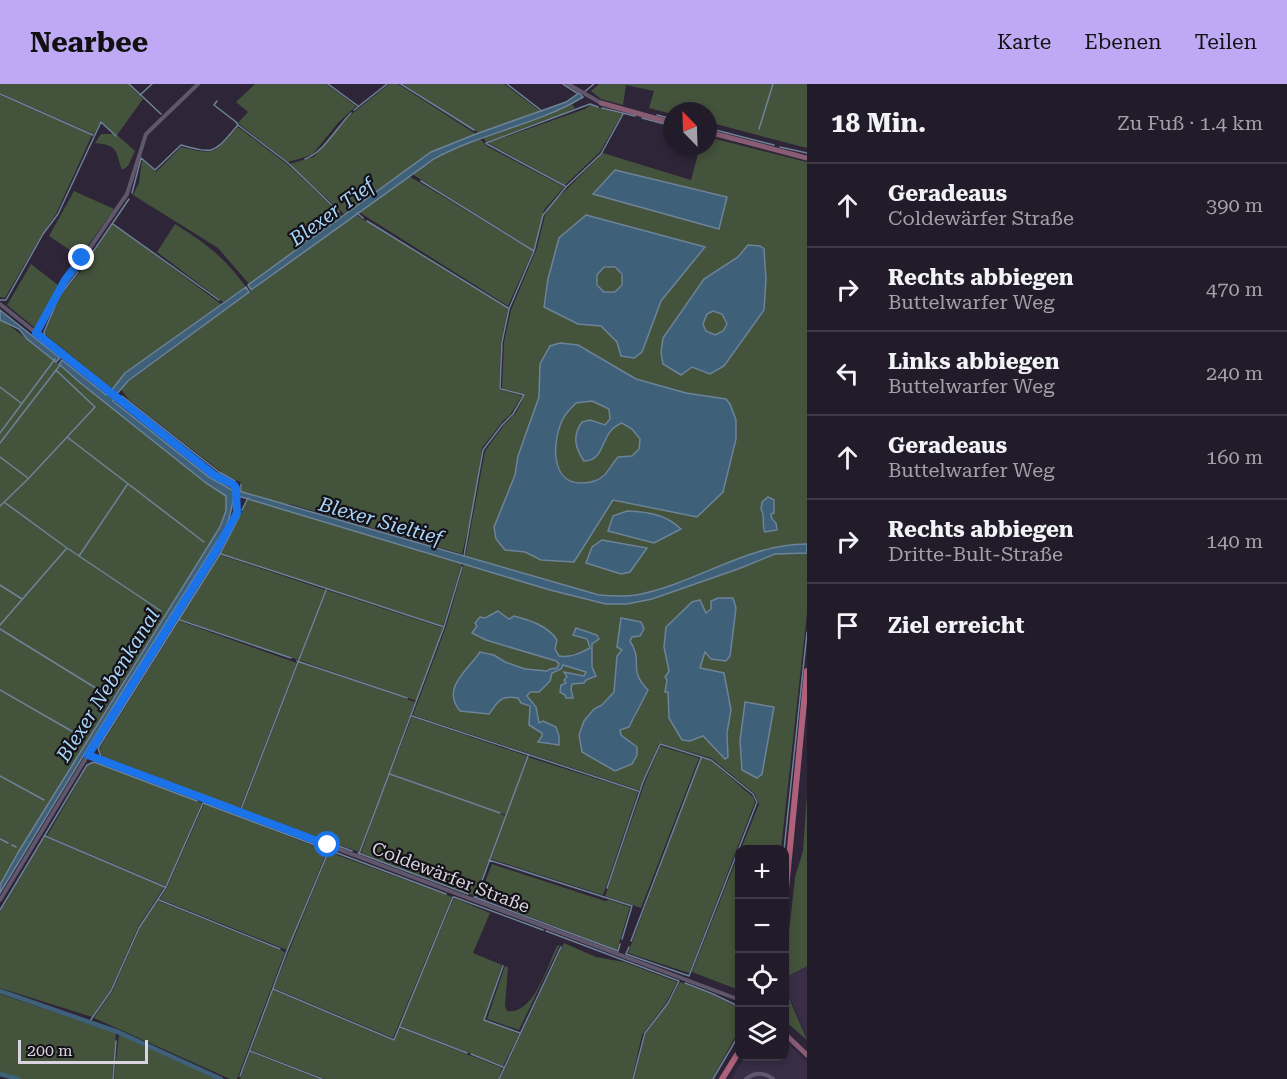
<!DOCTYPE html>
<html lang="de">
<head>
<meta charset="utf-8">
<style>
	:root { --surface:#221c2a; --page:#2a2532; --text:#f1f3f6; --muted:#a2a1a8; --line:#3f3a47; --accent:#bfa9f4 }
	body { margin:0; font-family:"Roboto Serif",serif; background:var(--page); color:var(--text) }
	.controls { position:absolute; right:18px; bottom:18px; display:grid; overflow:hidden; border-radius:12px; box-shadow:0 3px 9px #0003 }
	.controls button { width:54px; height:54px; display:grid; place-items:center; padding:0; border:0; border-bottom:2px solid var(--line); background:var(--surface); color:var(--text); font:30px sans-serif }
	.compass { position:absolute; left:663px; top:18px; width:54px; height:54px; border-radius:50%; background:var(--surface); box-shadow:0 3px 9px #0003; rotate:337deg }
	.scale { position:absolute; left:18px; bottom:15px; width:130px; box-sizing:border-box; padding-left:6px; border:3px solid #d9d4e0; border-top:0; font-size:16px; line-height:21px; white-space:nowrap; color:#d9d4e0; -webkit-text-stroke:4px #141119; paint-order:stroke }
	.stop { position:absolute; width:18px; height:18px; margin:-14px; border:4px solid #1a73e8; border-radius:50%; background:#fff }
	.stop.end { background:#1a73e8; border-color:#fff; box-shadow:0 2px 6px #0008 }
	.list { margin:0; padding:0; list-style:none }
	h2 { display:flex; justify-content:space-between; align-items:center; height:78px; margin:0; padding:0 24px; font-size:26px }
	h2 small { font-size:20px; font-weight:400; color:var(--muted) }
	.list li { display:grid; grid-template-columns:39px 1fr auto; gap:18px; align-items:center; box-sizing:border-box; height:84px; padding:0 24px; border-top:2px solid var(--line) }
	.list b { display:block; font-size:22px; white-space:nowrap }
	.list p { margin:0; font-size:20px; white-space:nowrap; color:var(--muted) }
	.list em { font-size:20px; font-style:normal; color:var(--muted) }
	.icon { flex:none; width:33px; height:33px; fill:none; stroke:currentColor; stroke-width:2; stroke-linecap:round; stroke-linejoin:round }
	.map { position:relative; flex:none; width:807px; height:995px; overflow:hidden }
	header { display:flex; align-items:center; gap:36px; box-sizing:border-box; height:84px; padding:0 30px; background:var(--accent); color:#111 }
	header strong { font-size:28px }
	nav { display:flex; gap:33px; margin-inline-start:auto; font-size:21px }
	main { display:flex }
	aside { flex:1; background:var(--surface) }
	.map>svg:first-child { display:block }
	.built { fill:#392e46 }
	.green { fill:#44533b; fill-rule:evenodd }
	.water { fill:#3f6079; stroke:#6d8398; stroke-width:1.5; fill-rule:evenodd }
	.lines { fill:none; stroke-linecap:round; stroke-linejoin:round }
	.stream { stroke:#6d8398; stroke-width:1.5 }
	.canal { stroke:#3f6079; stroke-width:4.5 }
	.street { stroke:#60576c; stroke-width:4 }
	.secondary { stroke:#885c73; stroke-width:5 }
	.primary { stroke:#af607a; stroke-width:6 }
	.route { stroke:#1a73e8; stroke-width:8 }
	.labels { text-anchor:middle; dominant-baseline:central; stroke-width:4.5; stroke-linejoin:round; paint-order:stroke }
	.street-label { font-size:18px; fill:#d9d4e0; stroke:#141119 }
	.water-label { font-size:20px; font-style:italic; fill:#a7d6f8; stroke:#141119 }
</style>
</head>
<body>
<header>
<strong>Nearbee</strong>
<nav><a>Karte</a><a>Ebenen</a><a>Teilen</a></nav>
</header>
<main>
<div class="map">
<svg width="807" height="995" viewBox="0 0 807 995">
	<rect width="100%" height="100%" fill="#2e2538"/>
	<path class="built" d="M 807,882 L 807,954 L 785,902 L 788,892 Z
		M 785,956 L 807,978 L 807,995 L 731,995 L 745,973 L 784,972 Z"/>
	<path class="green" d="M 0,0 L 128,0 L 143,15 L 117,51 L 135,67 L 128,82 L 122,86 C 115,67 119,61 95,59 L 101,50 L 114,50 L 101,37 L 94,50 L 0,9 Z
		M 255,0 L 326,0 L 356,22 L 338,39 L 312,71 L 288,78 L 238,39 L 248,28 L 236,18 Z
		M 389,0 L 398,0 L 476,50 L 431,68 L 344,130 L 289,80 L 314,73 L 338,43 L 354,28 Z
		M 403,0 L 504,0 L 540,27 L 479,49 Z
		M 599,0 L 807,0 L 807,64 L 708,38 L 708,27 L 672,27 L 672,30 L 649,24 L 654,7 L 626,1 L 623,21 L 601,15 L 591,7 Z
		M 0,11 L 92,51 L 56,130 L 42,150 L 5,214 L 0,213 Z
		M 572,20 L 575,24 L 568,28 L 486,58 L 483,54 Z
		M 590,21 L 622,30 L 600,68 L 565,101 L 488,59 L 585,25 Z
		M 238,43 L 288,81 L 342,132 L 311,155 L 308,155 L 300,163 L 249,200 L 218,164 L 133,111 L 139,99 L 142,76 L 156,88 L 181,63 C 217,72 214,69 238,43 Z
		M 708,53 L 807,78 L 807,529 L 781,765 L 741,765 L 759,720 L 755,710 L 711,674 L 659,659 L 639,706 L 413,631 L 446,543 L 464,480 L 485,367 L 504,341 L 516,329 L 525,311 L 502,304 L 504,258 L 511,226 L 537,164 L 545,131 L 551,121 L 603,69 L 691,96 L 700,63 L 708,63 ZM 586,131 L 705,164 L 661,217 L 642,268 L 617,258 L 601,242 L 578,240 L 544,223 ZM 748,161 L 764,165 L 766,195 L 764,226 L 710,290 L 692,283 L 704,195 L 738,173 ZM 578,261 L 636,295 L 686,309 L 726,315 L 736,355 L 723,408 L 613,416 L 574,478 L 541,476 L 525,468 L 502,422 L 515,391 L 518,372 L 540,313 L 540,280 ZM 733,514 L 736,524 L 730,572 L 725,577 L 711,575 L 705,568 L 699,585 L 724,589 L 731,626 L 727,649 L 728,674 L 725,675 L 702,652 L 690,657 L 669,634 L 668,607 L 665,607 L 669,587 L 664,563 L 711,525 ZM 498,527 C 510,539 516,532 530,536 C 536,538 553,551 557,557 L 555,565 L 559,572 L 565,573 L 590,564 L 587,555 L 580,554 L 598,555 L 592,560 L 592,583 L 596,592 L 572,600 L 571,605 L 565,588 L 585,592 L 586,588 L 563,581 L 561,585 L 552,589 L 527,612 L 536,623 L 539,639 L 558,661 L 538,658 L 542,652 L 542,649 C 534,631 524,604 500,615 L 470,582 L 480,568 L 494,571 L 505,578 L 525,585 L 547,587 L 550,585 L 557,584 L 560,580 L 477,541 L 485,534 ZM 641,538 L 630,557 L 635,564 L 637,580 L 635,587 L 639,597 L 636,632 L 629,643 L 620,646 L 621,651 L 637,663 L 584,637 L 594,625 L 602,621 L 614,608 L 622,566 ZM 745,618 L 774,623 L 762,690 L 758,694 L 742,685 L 740,657 Z
		M 480,55 L 488,63 L 564,103 L 544,126 L 534,166 L 412,90 L 452,65 Z
		M 409,92 L 533,167 L 508,222 L 359,128 Z
		M 74,107 L 114,125 L 80,173 L 49,152 Z
		M 355,130 L 508,225 L 501,257 L 499,303 L 501,306 L 522,312 L 510,331 L 503,337 L 482,364 L 472,429 L 462,470 L 293,421 L 268,417 L 242,408 L 242,399 L 225,391 L 129,316 L 120,304 Z
		M 113,140 L 221,220 L 125,289 L 113,305 L 46,251 L 45,248 L 61,211 L 84,183 Z
		M 175,140 C 207,160 224,173 246,203 L 223,218 L 157,168 Z
		M 31,180 L 58,201 L 35,244 L 7,221 Z
		M596 196a13 13 0 1 1 26 0a13 13 0 1 1-26 0Z
		M703 239a12 12 0 1 1 24 0a12 12 0 1 1-24 0Z
		M 0,234 L 226,412 L 226,427 L 220,443 L 113,613 L 0,801 Z
		M 592,317 L 609,325 L 610,335 L 605,341 L 590,336 L 602,365 C 606,352 609,344 622,339 L 632,345 L 640,355 L 639,365 L 632,372 C 607,371 607,403 577,399 C 548,395 553,351 564,333 C 567,328 572,323 576,319 Z
		M 248,415 L 462,479 L 443,542 L 221,470 Z
		M 220,471 L 325,506 L 298,576 L 180,535 Z
		M 326,506 L 443,544 L 417,617 L 299,576 Z
		M 179,537 L 297,579 L 240,724 L 102,672 L 99,665 Z
		M 299,578 L 415,618 L 359,768 L 242,725 Z
		M 412,633 L 527,672 L 506,731 L 390,689 Z
		M 660,662 L 699,674 L 641,824 L 605,812 L 645,698 Z
		M 528,673 L 638,708 L 603,811 L 491,775 Z
		M 701,674 L 710,676 L 753,713 L 755,718 L 689,889 L 628,869 Z
		M 94,678 L 202,719 L 166,802 L 47,752 L 88,681 Z
		M 389,690 L 506,732 L 475,812 L 361,769 Z
		M 807,711 L 807,882 L 788,892 L 785,898 L 786,907 L 807,956 L 785,937 L 785,868 L 789,848 L 795,793 L 803,767 Z
		M 204,720 L 327,767 L 287,866 L 160,815 L 167,804 Z
		M 45,753 L 164,803 L 138,843 L 110,907 L 92,933 L 0,904 L 0,828 Z
		M 329,768 L 452,813 L 393,954 L 274,904 Z
		M 739,769 L 739,906 L 692,888 Z
		M 492,780 L 605,817 L 609,816 L 630,823 L 617,866 L 479,813 Z
		M 454,814 L 490,829 L 473,869 L 502,881 L 484,936 L 519,950 L 503,982 L 400,942 Z
		M 158,817 L 285,868 L 237,995 L 230,995 L 94,934 L 112,908 L 140,844 Z
		M 564,859 L 596,873 L 624,878 L 677,898 L 666,919 L 642,951 L 632,995 L 500,995 Z
		M 560,861 L 519,946 L 487,935 L 505,882 L 508,883 L 505,922 L 507,927 C 534,931 547,882 557,862 Z
		M 680,898 L 713,911 L 739,924 L 739,946 L 712,995 L 634,995 L 646,949 L 670,917 Z
		M 273,906 L 394,957 L 400,944 L 502,984 L 498,995 L 325,995 L 251,966 Z
		M 0,910 L 116,949 L 112,995 L 18,995 L 0,990 Z
		M 119,950 L 216,995 L 114,995 Z
		M 250,968 L 319,995 L 240,995 Z"/>
	<path class="water" d="M 579,9 L 583,13 C 537,41 481,49 434,75 L 251,206 L 248,201 L 300,163 L 309,154 L 311,155 L 431,68 L 476,50 L 566,18 Z
		M 615,86 L 727,113 L 719,145 L 593,110 Z
		M 586,131 L 705,163 L 661,217 L 642,268 L 634,274 L 621,272 L 617,258 L 601,242 L 578,240 L 544,223 L 548,195 L 559,154 ZM 604,183 L 615,183 L 622,190 L 622,201 L 615,208 L 604,208 L 597,201 L 597,191 Z
		M 748,161 L 760,162 L 764,165 L 766,195 L 764,226 L 724,282 L 710,290 L 692,283 L 681,291 L 663,280 L 661,268 L 663,254 L 704,195 L 738,173 ZM 713,227 L 722,230 L 727,240 L 723,247 L 715,251 L 706,247 L 703,240 L 707,230 Z
		M 246,203 L 249,208 L 128,297 L 116,311 L 111,307 L 125,289 Z
		M 0,226 L 60,274 L 56,278 L 27,255 L 19,245 L 0,236 Z
		M 560,259 L 578,261 L 636,295 L 686,309 L 726,315 L 730,320 L 736,336 L 736,355 L 723,408 L 697,433 L 613,416 L 574,478 L 541,476 L 525,468 L 505,466 L 496,455 L 494,443 L 515,391 L 518,372 L 539,313 L 540,280 L 550,262 ZM 592,317 L 609,325 L 610,335 L 605,341 L 590,336 L 582,338 C 572,352 575,364 584,377 C 607,377 599,347 622,339 L 632,345 L 640,355 L 639,365 L 632,372 L 618,373 C 613,379 609,386 604,391 C 598,397 590,399 582,399 C 549,400 552,354 564,333 C 567,328 572,323 576,319 Z
		M 62,276 L 106,311 L 109,310 L 114,314 L 113,317 L 209,393 L 234,407 C 233,419 231,432 225,445 L 119,613 L 0,809 L 0,801 L 19,767 L 220,443 L 226,427 L 226,412 L 206,399 L 78,297 L 59,280 Z
		M 239,407 L 599,511 C 611,512 623,513 636,511 C 693,501 749,459 807,460 L 807,469 L 775,470 L 738,485 L 652,515 L 627,520 L 606,520 L 550,506 L 238,412 Z
		M 768,413 L 774,416 L 774,429 L 771,430 L 772,435 L 776,439 L 777,446 L 765,448 C 761,441 766,433 761,425 L 762,418 Z
		M 627,427 C 649,428 665,430 681,445 L 654,459 L 608,447 L 613,432 Z
		M 602,456 L 647,464 L 630,488 L 621,490 L 586,479 L 592,463 Z
		M 718,514 L 733,514 L 736,524 L 730,572 L 726,577 L 711,575 L 705,568 L 700,584 L 724,589 L 731,626 L 727,649 L 728,673 L 725,675 L 703,652 L 690,657 L 682,656 L 669,634 L 668,608 L 665,608 L 667,596 L 665,593 L 669,587 L 664,563 L 666,543 L 692,518 L 700,516 L 706,529 L 711,525 L 711,517 Z
		M 498,527 L 509,535 L 514,532 C 530,536 548,542 557,556 L 555,565 L 559,572 C 570,574 580,569 590,564 L 587,555 L 573,551 L 576,544 L 597,551 L 599,555 L 592,560 L 592,583 L 596,592 L 586,596 L 584,599 L 572,600 L 571,605 L 573,614 L 566,614 L 565,611 L 560,608 L 561,601 L 566,599 L 564,596 L 567,593 L 564,588 L 584,592 L 586,588 L 563,581 L 561,585 L 552,589 L 550,597 L 539,608 L 530,608 L 527,612 L 536,623 L 539,639 L 543,637 L 556,643 L 559,652 L 559,661 L 538,658 L 542,652 L 542,649 L 529,641 L 530,622 L 521,619 L 518,614 C 500,611 499,617 489,630 L 460,627 C 441,604 467,587 480,568 L 494,571 L 505,578 L 525,585 L 547,587 L 550,585 L 557,584 L 559,580 L 556,577 L 486,556 L 472,549 L 477,542 L 475,539 L 480,533 L 485,534 Z
		M 621,534 L 641,538 L 644,545 L 640,552 L 632,553 L 630,557 C 644,578 627,585 648,606 L 629,643 L 620,646 L 621,651 L 637,663 L 637,671 L 632,680 L 615,687 L 582,668 L 579,651 L 584,637 L 594,625 L 602,621 L 614,608 L 617,572 L 622,566 L 617,563 Z
		M 745,618 L 774,623 L 762,690 L 757,694 L 742,686 L 740,657 Z"/>
	<g class="lines">
		<path class="stream" d="M 129,0 L 161,30
			M 328,0 L 358,22
			M 401,0 L 474,46
			M 507,0 L 542,27
			M 563,0 L 577,9
			M 583,9 L 594,0
			M 0,10 L 93,51
			M 140,11 L 152,0
			M 217,17 L 214,21 L 236,38 L 238,41
			M 602,24 L 635,32
			M 354,26 L 387,0
			M 657,31 L 672,35
			M 642,34 L 672,42
			M 708,44 L 774,61
			M 759,45 L 773,0
			M 486,59 L 590,20 L 598,23
			M 487,60 L 565,102
			M 780,63 L 807,69
			M 305,75 C 323,69 337,43 351,29
			M 421,97 L 534,167
			M 132,109 L 141,74 L 155,86 L 181,61 C 217,71 214,68 238,41 L 288,79 L 339,128
			M 357,129 L 363,134
			M 367,137 L 508,224
			M 113,140 L 219,216
			M 82,184 L 129,115
			M 78,188 L 60,211 L 44,248 L 45,252 L 109,303
			M 0,216 L 6,216 L 43,150 L 58,130 L 101,38 L 116,52
			M 0,303 L 21,319
			M 122,312 L 219,388 L 235,397
			M 0,349 L 55,275
			M 67,353 L 204,458
			M 0,359 L 60,281
			M 0,373 L 28,394
			M 241,407 L 241,400
			M 4,418 L 67,464 L 161,527
			M 0,422 L 28,395 L 95,323 L 56,286
			M 242,426 L 248,414
			M 221,470 L 444,543
			M 79,472 L 127,401
			M 464,472 L 483,366 L 502,341 L 513,330 L 524,311 L 501,305 L 500,303 L 502,258 L 509,225 L 534,167 L 543,131 L 566,103 L 601,70 L 623,30
			M 0,501 L 22,515
			M 180,536 L 291,574
			M 0,541 L 66,465
			M 0,545 L 107,611
			M 297,577 L 407,614
			M 0,606 L 82,653
			M 412,632 L 638,707
			M 390,690 L 500,729
			M 0,692 L 44,716
			M 203,719 L 323,764
			M 233,722 L 101,673 L 98,664 L 220,470 L 239,433
			M 236,724 L 352,767
			M 241,725 L 326,506
			M 45,752 L 165,803
			M 0,755 L 8,759
			M 12,761 L 16,763
			M 329,766 L 446,810
			M 784,766 L 807,548
			M 358,769 L 468,810
			M 359,770 L 444,543 L 462,483
			M 489,776 L 632,822 L 622,855
			M 607,804 L 643,698 L 660,660 L 711,676 L 753,710 L 757,718 L 689,892 L 626,870 L 629,863
			M 454,813 L 543,846
			M 474,813 L 618,867 L 620,860
			M 476,813 L 528,672
			M 159,816 L 280,865
			M 0,826 L 87,681 L 94,678 L 197,717
			M 546,847 L 679,897 L 668,919 L 645,949 L 633,995
			M 631,857 L 701,674
			M 503,882 L 484,936 L 520,949
			M 685,899 L 713,910 L 740,923
			M 273,905 L 394,956 L 453,813
			M 90,937 L 111,907 L 139,844 L 166,803 L 203,719
			M 400,943 L 467,969
			M 250,967 L 322,995
			M 471,970 L 503,983
			M 240,992 L 287,867 L 329,766
			M 113,995 L 116,957
			M 499,995 L 561,863
			M 713,995 L 740,949"/>
		<path class="canal" d="M 0,907 L 118,948 L 221,995
			M 0,990 L 18,995"/>
		<path class="street" d="M 568,0 L 601,19
			M 0,220 L 214,391 L 234,401 L 236,404 L 237,429 L 216,467 L 103,646 L 0,816
			M 36,249 L 65,196 L 83,174 L 127,110 L 146,50 L 198,0
			M 88,671 L 740,916
			M 746,995 C 754,988 765,988 773,995"/>
		<path class="secondary" d="M 601,19 L 672,39
			M 708,48 L 807,74
			M 784,949 L 807,971"/>
		<path class="primary" d="M 784,826 L 807,587
			M 722,995 L 740,966"/>
	</g>
	<g class="lines">
		<path class="route" d="M 82,174 L 65,196 L 36,249 L 214,391 L 234,401 L 236,404 L 237,429 L 216,467 L 88,671 L 328,761"/>
	</g>
	<g class="labels">
		<g class="street-label">
			<text transform="translate(451 793) rotate(21)">Coldewärfer Straße</text>
		</g>
		<g class="water-label">
			<text transform="translate(332 128) rotate(-36)">Blexer Tief</text>
			<text transform="translate(381 437) rotate(16)">Blexer Sieltief</text>
			<text transform="translate(108 601) rotate(-58)">Blexer Nebenkanal</text>
		</g>
	</g>
</svg>
<div class="controls">
<button>+</button>
<button>−</button>
<button><svg class="icon" aria-label="locate" viewBox="0 0 24 24"><circle cx="12" cy="12" r="6"/><path d="M12 2v4M12 18v4M2 12h4M18 12h4"/></svg></button>
<button><svg class="icon" aria-label="layers" viewBox="0 0 24 24"><path d="M12 4l9 5-9 5-9-5zM3 14l9 5 9-5"/></svg></button>
</div>
<svg class="compass" viewBox="-18 -18 36 36"><path d="M0-13l5 13h-10z" fill="#e53935"/><path d="M0 13l5-13h-10z" fill="#a2a1a8"/></svg>
<div class="scale">200 m</div>
<div class="stop" style="left:328px;top:761px"></div>
<div class="stop end" style="left:82px;top:174px"></div>
</div>
<aside>
<h2>18 Min.<small>Zu Fuß · 1.4 km</small></h2>
<ul class="list">
<li><svg class="icon" aria-label="ahead" viewBox="0 0 24 24"><path d="M12 20V5M6 11l6-6 6 6"/></svg><div><b>Geradeaus</b><p>Coldewärfer Straße</p></div><em>390 m</em></li>
<li><svg class="icon" aria-label="right" viewBox="0 0 24 24"><path d="M7 20v-9h11M14 6l5 5-5 5"/></svg><div><b>Rechts abbiegen</b><p>Buttelwarfer Weg</p></div><em>470 m</em></li>
<li><svg class="icon" aria-label="left" viewBox="0 0 24 24"><path d="M17 20v-9H6M10 6l-5 5 5 5"/></svg><div><b>Links abbiegen</b><p>Buttelwarfer Weg</p></div><em>240 m</em></li>
<li><svg class="icon" aria-label="ahead" viewBox="0 0 24 24"><path d="M12 20V5M6 11l6-6 6 6"/></svg><div><b>Geradeaus</b><p>Buttelwarfer Weg</p></div><em>160 m</em></li>
<li><svg class="icon" aria-label="right" viewBox="0 0 24 24"><path d="M7 20v-9h11M14 6l5 5-5 5"/></svg><div><b>Rechts abbiegen</b><p>Dritte-Bult-Straße</p></div><em>140 m</em></li>
<li><svg class="icon" aria-label="arrive" viewBox="0 0 24 24"><path d="M6 21V4h12l-3 4 3 4H6"/></svg><div><b>Ziel erreicht</b></div></li>
</ul>
</aside>
</main>
</body>
</html>
